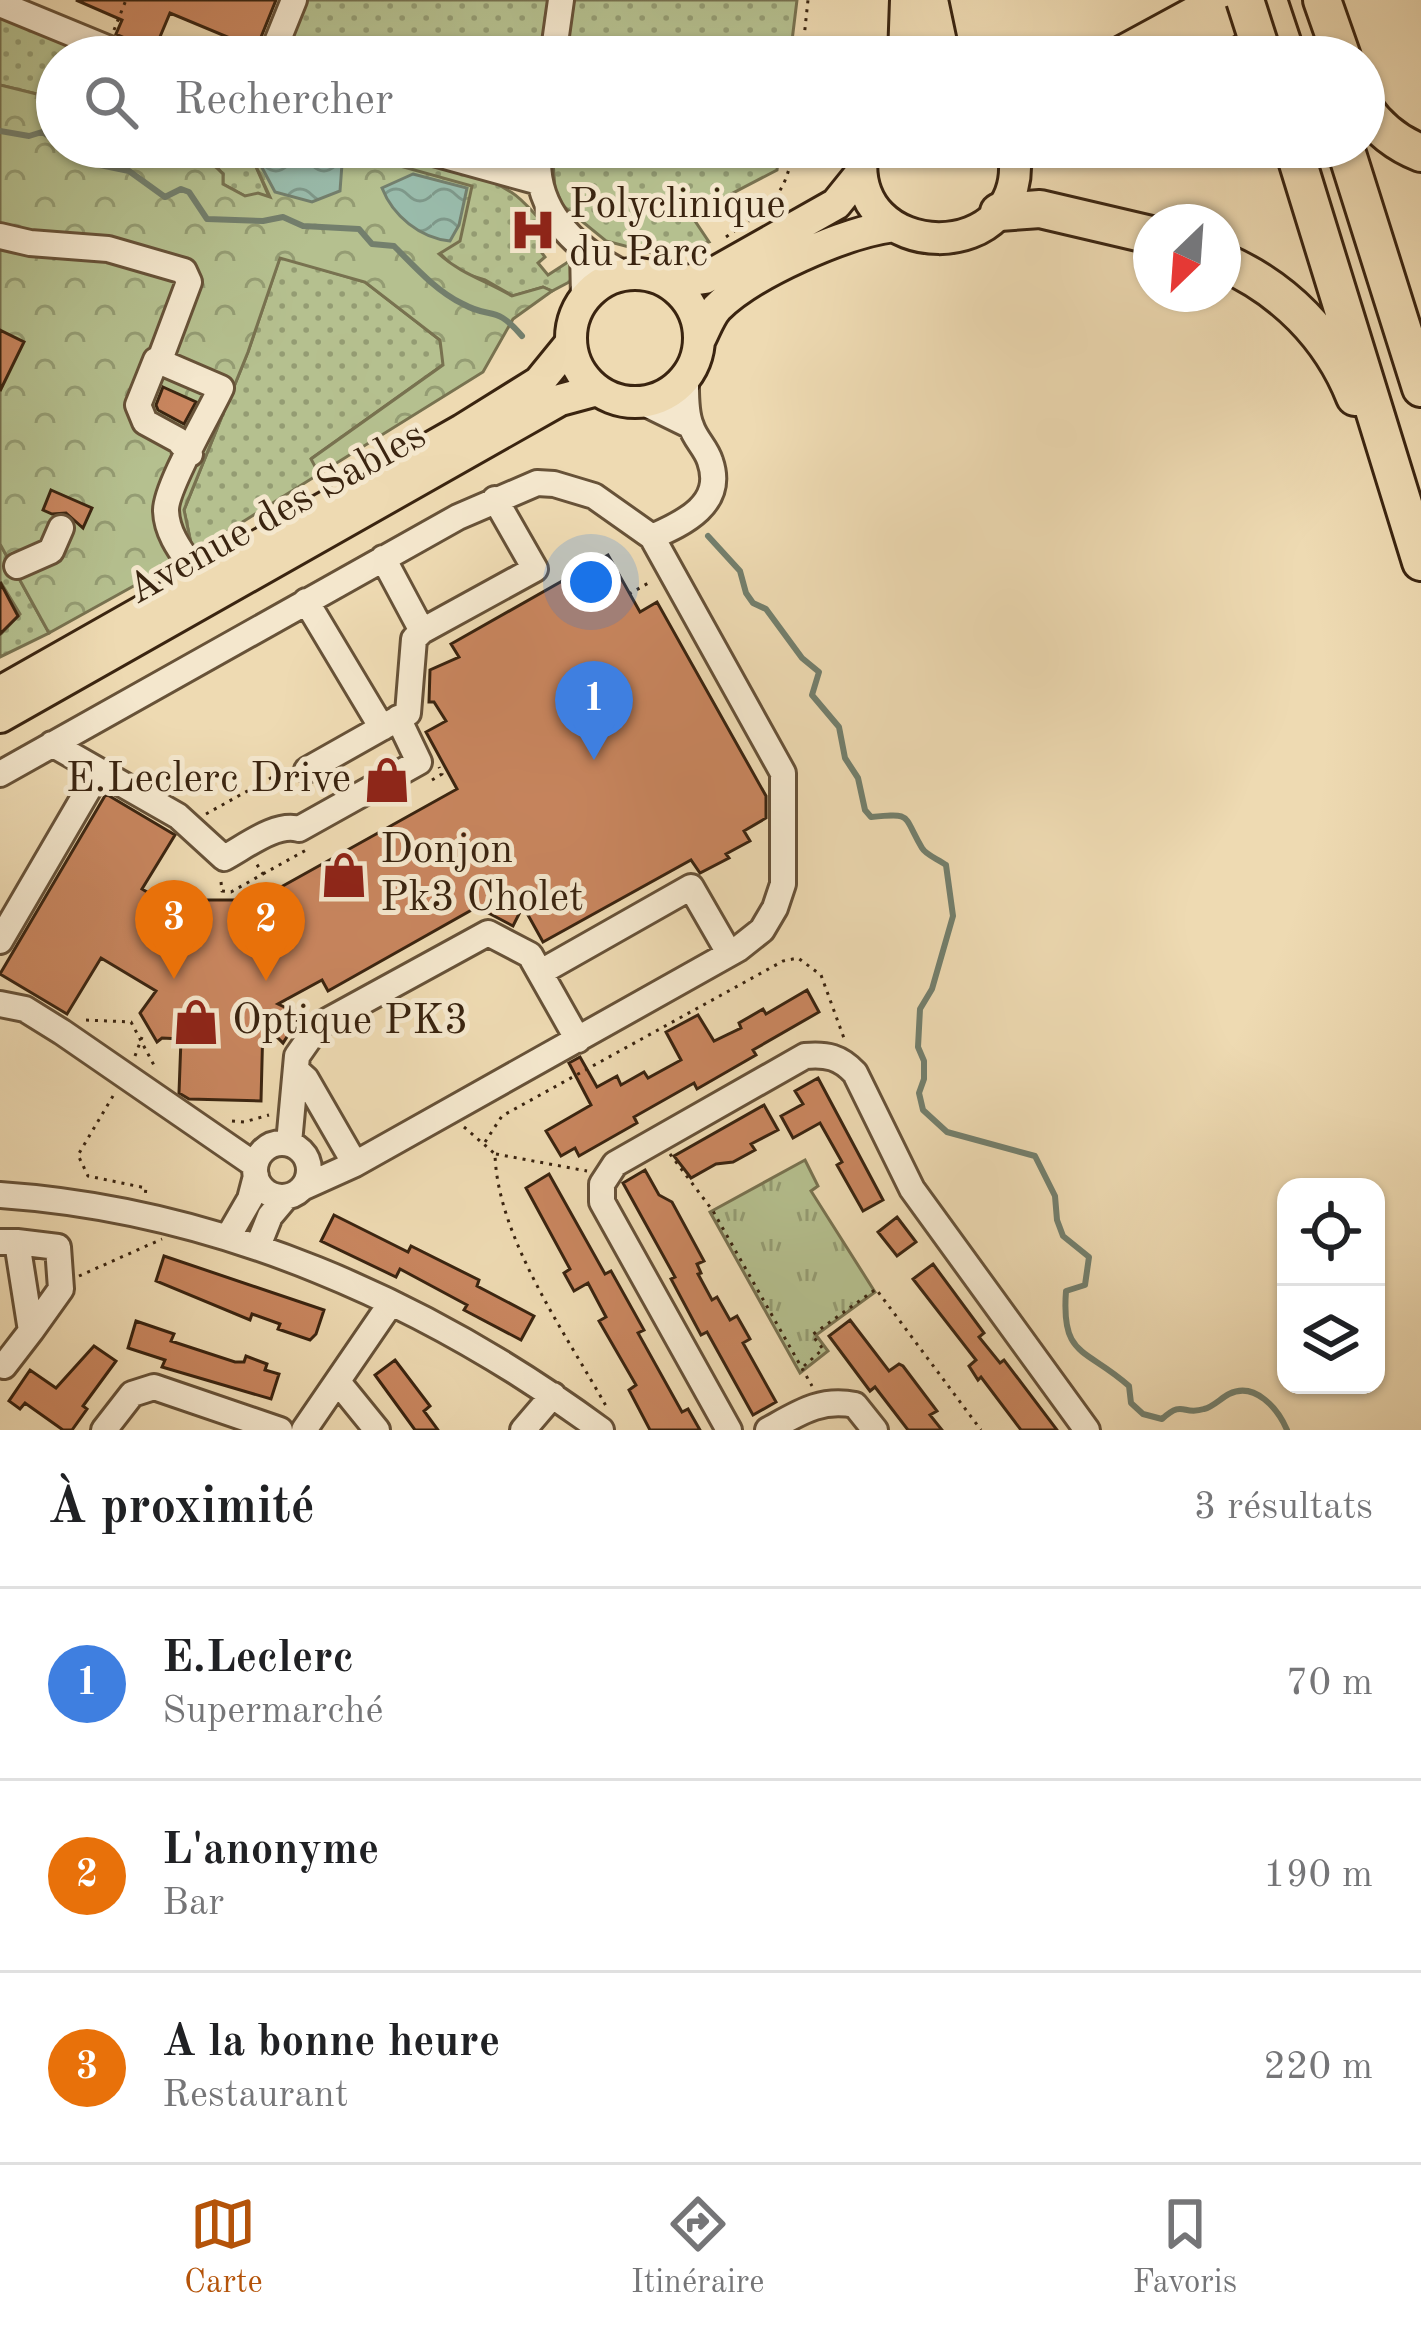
<!DOCTYPE html>
<html lang="fr">
<head>
<meta charset="utf-8">
<style>
	:root { --surface:#fff; --page:#f2f2f2; --text:#202124; --muted:#757577; --line:#e0e0e0; --accent:#b45309 }
	body { margin:0; font-family:"Old Standard TT",serif; background:var(--page); color:var(--text) }
	.controls { position:absolute; right:36px; bottom:36px; display:grid; overflow:hidden; border-radius:24px; box-shadow:0 3px 9px #0004 }
	.controls button { width:108px; height:108px; display:grid; place-items:center; padding:0; border:0; border-bottom:3px solid var(--line); background:var(--surface); color:var(--text); font:60px sans-serif }
	.compass { position:absolute; left:1133px; top:204px; width:108px; height:108px; border-radius:50%; background:var(--surface); box-shadow:0 3px 9px #0004; rotate:205deg }
	.you { position:absolute; left:591px; top:582px; width:42px; height:42px; margin:-30px; border:9px solid #fff; border-radius:50%; background:#1a73e8; box-shadow:0 0 0 18px #1a73e833 }
	.badge { display:grid; place-items:center; width:78px; height:78px; border-radius:50%; background:var(--accent); color:#fff; font-size:39px; font-weight:700 }
	.pin { position:absolute; translate:-50% -99px; filter:drop-shadow(0 3px 6px #0008) }
	.pin::after { content:''; position:absolute; top:63px; width:42px; height:36px; background:inherit; clip-path:polygon(0 0,100% 0,50% 100%) }
	.list { margin:0; padding:0; list-style:none }
	h2 { display:flex; justify-content:space-between; align-items:center; height:156px; margin:0; padding:0 48px; font-size:51px }
	h2 small { font-size:39px; font-weight:400; color:var(--muted) }
	.list li { display:grid; grid-template-columns:78px 1fr auto; gap:36px; align-items:center; box-sizing:border-box; height:192px; padding:0 48px; border-top:3px solid var(--line) }
	.list b { display:block; font-size:45px; white-space:nowrap }
	.list p { margin:0; font-size:39px; white-space:nowrap; color:var(--muted) }
	.list em { font-size:39px; font-style:normal; color:var(--muted) }
	.icon { flex:none; width:66px; height:66px; fill:none; stroke:currentColor; stroke-width:2; stroke-linecap:round; stroke-linejoin:round }
	.map { position:relative; flex:none; width:1421px; height:1430px; overflow:hidden }
	.search { position:absolute; background:var(--surface); box-shadow:0 3px 9px #0004; left:36px; right:36px; top:36px; height:132px; display:flex; align-items:center; gap:30px; box-sizing:border-box; padding:0 42px; border-radius:66px; color:var(--muted); font-size:45px }
	.sheet { height:732px; background:var(--surface) }
	nav { display:flex; justify-content:space-around; align-items:center; box-sizing:border-box; height:168px; border-top:3px solid var(--line); background:var(--surface); font-size:33px; color:var(--muted) }
	nav a { display:grid; justify-items:center; gap:6px }
	nav .on { color:var(--accent) }
	.map>svg:first-child { display:block }
	.grass { fill:url(#grass-dots); stroke:#787250; stroke-width:3 }
	.forest { fill:url(#forest-crowns); stroke:#787250; stroke-width:3 }
	.park { fill:url(#park-tufts); stroke:#787250; stroke-width:3 }
	.water { fill:url(#water-waves); stroke:#737f6d; stroke-width:3 }
	.lines { fill:none; stroke-linecap:round; stroke-linejoin:round }
	.stream { stroke:#737f6d; stroke-width:6 }
	.building { fill:#c9865f; stroke:#3a2410; stroke-width:3 }
	.minor-casing { stroke:#675238; stroke-width:30 }
	.major-casing { stroke:#3a2410; stroke-width:36 }
	.highway-casing { stroke:#3a2410; stroke-width:42 }
	.path { stroke:#3a2410; stroke-width:3; stroke-dasharray:3 6; stroke-linecap:butt }
	.minor { stroke:#f4e7cd; stroke-width:24 }
	.major { stroke:#eedab2; stroke-width:30 }
	.highway { stroke:#eedab2; stroke-width:36 }
	.highway-bridge-casing { stroke:#3a2410; stroke-width:42; stroke-linecap:butt }
	.highway-bridge { stroke:#eedab2; stroke-width:36 }
	.labels { text-anchor:middle; dominant-baseline:central; stroke-width:10; stroke-linejoin:round; paint-order:stroke }
	.poi-label { font-size:42px; fill:#3a2410; stroke:#f4e7cd; text-anchor:start }
	.street-label { font-size:42px; fill:#3a2410; stroke:#f4e7cd }
</style>
</head>
<body>
<div class="map">
<svg width="1421" height="1430" viewBox="0 0 1421 1430">
	<defs>
		<pattern id="grass-dots" width="8" height="8" patternUnits="userSpaceOnUse" patternTransform="scale(3)"><rect width="8" height="8" fill="#b5c08f"/><path d="M2 2h.1M6 6h.1" fill="none" stroke="#949c73" stroke-width="1.8" stroke-linecap="round"/></pattern>
		<pattern id="forest-crowns" width="20" height="18" patternUnits="userSpaceOnUse" patternTransform="scale(3)"><rect width="20" height="18" fill="#b5c08f"/><path d="M2 6a3 3 0 1 1 6 0M12 15a3 3 0 1 1 6 0" fill="none" stroke="#949c73"/></pattern>
		<pattern id="park-tufts" width="24" height="20" patternUnits="userSpaceOnUse" patternTransform="scale(3)"><rect width="24" height="20" fill="#b5c08f"/><path d="M3 7l-1-3M5 7V3M7 7l1-3M15 17l-1-3M17 17v-4M19 17l1-3" fill="none" stroke="#949c73"/></pattern>
		<pattern id="water-waves" width="16" height="10" patternUnits="userSpaceOnUse" patternTransform="scale(3)"><rect width="16" height="10" fill="#99bbab"/><path d="M0 5q4-4 8 0t8 0" fill="none" stroke="#7e988a"/></pattern>
	</defs>
	<rect width="100%" height="100%" fill="#eedab2"/>
	<filter id="stains"><feTurbulence type="fractalNoise" baseFrequency=".00167" numOctaves="4"/><feColorMatrix values="0 0 0 0 .2 0 0 0 0 .09 0 0 0 0 .02 0 0 0 .5 -.17"/></filter>
	<radialGradient id="worn" r=".72"><stop offset=".6" stop-color="#630" stop-opacity="0"/><stop offset="1" stop-color="#630" stop-opacity=".3"/></radialGradient>
	<path class="grass" d="M 303,0 L 552,0 L 543,57 L 279,57 Z
		M 574,0 L 797,0 L 790,57 L 566,57 Z
		M 0,13 L 108,57 L 57,57 L 57,99 L 0,85 Z
		M 175,147 L 253,147 L 250,153 L 270,199 L 245,196 L 223,184 L 223,174 L 210,159 Z
		M 332,147 C 392,147 459,160 511,192 C 524,200 534,214 545,225 L 539,249 L 545,257 L 538,263 L 548,275 L 571,260 L 573,280 L 552,291 L 543,287 L 513,296 L 485,280 L 459,272 Z
		M 440,147 L 529,147 L 523,158 L 512,162 Z
		M 552,147 L 780,147 L 777,170 L 691,215 L 709,242 L 663,256 L 606,241 L 562,205 L 555,189 Z
		M 280,257 L 365,282 L 440,340 L 444,364 L 312,458 L 319,474 L 193,553 L 184,510 L 248,352 Z
		M 0,544 L 49,633 L 0,657 L 0,635 L 20,614 L 0,581 Z"/>
	<path class="forest" d="M 0,85 L 57,99 L 57,147 C 110,147 184,132 223,174 L 223,184 L 245,196 L 258,193 L 270,197 L 250,153 L 253,147 L 332,147 L 472,186 L 460,241 L 439,254 C 461,274 487,281 512,296 L 543,287 L 552,291 L 513,319 L 483,372 L 319,474 L 311,459 L 443,365 L 440,340 L 365,282 L 280,258 L 248,352 L 184,510 L 193,553 L 49,633 L 0,544 Z"/>
	<path class="park" d="M 805,1160 L 818,1186 L 811,1191 L 875,1292 L 816,1335 L 828,1351 L 800,1373 L 710,1212 Z"/>
	<path class="water" d="M 302,147 L 332,154 L 342,164 L 340,191 L 312,202 L 275,192 L 259,162 L 259,148 Z
		M 413,174 L 467,188 L 459,225 L 450,241 C 420,238 393,216 382,188 Z"/>
	<g class="lines">
		<path class="stream" d="M 0,131 L 29,136 L 42,132 L 57,141
			M 81,147 L 91,150 L 100,165 L 129,171 L 165,197 L 181,189 L 189,192 L 207,219 L 263,221 L 283,217 L 303,226 L 359,229 L 372,244 L 394,246 C 414,266 436,291 463,304 C 492,320 495,304 522,336
			M 708,536 L 740,571 L 746,593 L 753,603 L 766,609 L 802,658 L 819,672 L 812,695 L 839,727 L 845,758 L 858,778 L 865,810 L 871,817 C 913,813 902,814 922,848 C 926,855 938,859 946,865 L 953,916 L 932,989 L 920,1009 L 918,1047 L 924,1061 L 924,1079 L 919,1093 L 923,1110 L 947,1132 L 1035,1156 L 1055,1196 L 1057,1220 L 1063,1236 L 1089,1257 L 1085,1285 L 1066,1291 C 1061,1358 1085,1347 1129,1386 L 1131,1403 L 1143,1414 L 1162,1419 C 1184,1399 1182,1416 1204,1409 C 1213,1407 1221,1398 1229,1394 C 1255,1381 1278,1409 1287,1430"/>
	</g>
	<path class="building" d="M 76,0 L 276,0 L 253,57 L 234,57 L 238,46 L 228,42 L 230,38 L 170,13 L 154,51 L 116,34 L 122,20 Z
		M 0,330 L 24,342 L 0,391 Z
		M 163,387 L 196,402 L 184,424 L 158,410 L 156,405 Z
		M 51,490 L 92,508 L 83,528 L 66,513 L 52,514 L 43,510 Z
		M 608,555 L 640,612 L 657,602 L 766,796 L 766,818 L 744,831 L 750,841 L 726,854 L 729,858 L 700,873 L 691,860 L 543,942 L 523,906 L 513,926 L 477,907 L 328,991 L 322,980 L 278,1004 L 301,1015 L 283,1043 L 263,1023 L 261,1101 L 189,1099 L 179,1093 L 181,1039 L 162,1038 L 157,1042 L 140,1013 L 156,991 L 101,958 L 67,1014 L 0,974 L 106,794 L 175,835 L 142,889 L 198,922 L 207,900 L 237,900 L 236,908 L 246,923 L 279,904 L 272,892 L 457,789 L 426,732 L 446,721 L 434,702 L 429,702 L 430,670 L 459,657 L 451,644 Z
		M 0,582 L 18,616 L 0,634 Z
		M 807,990 L 819,1012 L 753,1050 L 756,1055 L 697,1089 L 694,1083 L 634,1117 L 637,1123 L 579,1156 L 575,1148 L 561,1156 L 546,1131 L 591,1105 L 569,1063 L 580,1057 L 597,1087 L 617,1076 L 621,1085 L 644,1072 L 648,1078 L 681,1060 L 666,1032 L 698,1015 L 714,1041 L 741,1028 L 739,1023 L 763,1009 L 766,1014 Z
		M 818,1078 L 883,1200 L 863,1211 L 837,1165 L 842,1162 L 820,1123 L 793,1138 L 781,1116 L 803,1104 L 795,1091 Z
		M 764,1105 L 778,1130 L 751,1144 L 755,1150 L 733,1162 L 716,1164 L 691,1178 L 674,1156 Z
		M 645,1170 L 659,1195 L 672,1202 L 704,1261 L 697,1264 L 701,1273 L 698,1274 L 712,1300 L 717,1297 L 730,1320 L 737,1316 L 750,1339 L 743,1343 L 776,1402 L 753,1415 L 707,1332 L 701,1335 L 671,1279 L 675,1277 L 623,1183 Z
		M 549,1174 L 605,1274 L 611,1271 L 644,1330 L 638,1333 L 682,1412 L 688,1409 L 700,1430 L 650,1430 L 629,1390 L 636,1385 L 599,1321 L 606,1317 L 588,1283 L 574,1291 L 564,1273 L 570,1269 L 526,1188 Z
		M 334,1215 L 408,1252 L 411,1246 L 479,1280 L 477,1286 L 534,1316 L 521,1340 L 464,1310 L 467,1305 L 400,1269 L 396,1277 L 321,1241 Z
		M 897,1217 L 916,1242 L 897,1256 L 878,1232 Z
		M 164,1256 L 324,1310 L 316,1334 L 310,1340 L 278,1329 L 280,1324 L 252,1314 L 250,1320 L 156,1281 Z
		M 933,1264 L 984,1333 L 979,1337 L 1000,1363 L 1004,1360 L 1057,1430 L 1021,1430 L 981,1377 L 978,1380 L 969,1366 L 976,1360 L 913,1279 Z
		M 850,1320 L 889,1371 L 899,1364 L 903,1366 L 937,1411 L 930,1415 L 942,1430 L 908,1430 L 875,1387 L 870,1391 L 829,1336 Z
		M 136,1321 L 174,1334 L 171,1341 L 235,1362 L 244,1362 L 246,1356 L 267,1364 L 265,1370 L 279,1374 L 271,1399 L 162,1367 L 165,1360 L 128,1348 Z
		M 94,1346 L 116,1361 L 83,1406 L 87,1409 L 72,1430 L 63,1430 L 25,1403 L 20,1409 L 9,1401 L 30,1370 L 56,1388 Z
		M 395,1360 L 430,1406 L 424,1411 L 438,1430 L 415,1430 L 375,1375 Z"/>
	<g class="lines">
		<defs>
			<path id="minor" d="M 0,4 L 129,57
				M 271,57 L 294,0
				M 553,57 L 561,0
				M 412,147 L 539,182
				M 539,147 C 531,208 574,249 625,274
				M 0,236 L 30,243 L 108,249 L 184,271 L 189,282 L 159,362
				M 583,249 L 584,298
				M 642,402 L 691,426
				M 190,454 L 178,440 L 145,422 L 138,405 L 156,360 L 221,388 C 209,414 165,488 166,511 C 167,538 187,558 200,579
				M 652,537 C 684,523 725,504 710,461 C 706,448 695,439 691,426 C 685,412 686,393 686,377
				M 383,558 L 422,631
				M 17,566 L 51,551 L 61,528
				M 306,601 L 382,728
				M 52,744 L 178,816 L 224,858 C 245,847 276,822 299,829 L 419,762 L 398,718
				M 307,770 L 408,713 L 414,639 L 422,631 L 535,569 L 495,499
				M 0,774 L 458,517 L 537,483 L 554,484 L 594,496 L 652,537 L 783,773 L 783,884 L 775,908 L 762,930 L 738,949 L 355,1164 L 304,1187
				M 0,941 L 95,778 L 104,772
				M 541,972 L 691,887 L 729,953
				M 0,1004 L 25,1009 L 62,1032 L 255,1165
				M 296,1070 L 306,1079 L 355,1164
				M255 1170a27 27 0 1 1 54 0a27 27 0 1 1-54 0Z
				M 289,1143 L 297,1056 L 318,1026 L 488,933 L 530,955 L 578,1040
				M 0,1195 C 219,1210 426,1301 601,1430
				M 228,1237 L 250,1199 L 256,1176
				M 0,1242 L 17,1242 L 31,1331 L 4,1366
				M 17,1242 L 58,1247 L 61,1289 L 31,1331
				M 258,1246 L 270,1216 L 286,1197
				M 338,1382 L 377,1430
				M 104,1430 L 132,1394 L 154,1387 L 280,1430
				M 304,1430 L 391,1303
				M 523,1430 L 553,1395
				M 729,1430 L 602,1202 L 602,1184 L 615,1164 L 805,1056 C 827,1054 840,1057 855,1073 L 912,1189 L 1087,1430
				M 768,1430 C 799,1413 820,1398 855,1405 L 875,1430"/>
			<path id="major" d="M 1112,57 L 1217,0
				M 1162,57 L 1267,0
				M 863,147 C 841,268 1037,269 1013,147
				M571 338a64 64 0 1 1 128 0a64 64 0 1 1-128 0Z
				M 670,283 L 705,278 L 836,204 L 861,173
				M 699,341 C 705,330 709,317 717,308 C 752,273 845,232 894,226
				M 0,692 L 462,430 L 539,382 L 570,344
				M 0,717 L 560,400 L 597,390"/>
			<path id="highway" d="M 929,0 L 941,57
				M 1268,0 L 1287,57
				M 1322,0 L 1342,57
				M 907,57 L 909,0
				M 1364,108 C 1378,128 1398,144 1421,153
				M 1293,147 L 1421,562
				M 1345,147 L 1421,388
				M 999,212 L 1040,209 L 1151,235
				M 1223,262 C 1283,288 1331,336 1355,397"/>
		</defs>
		<use href="#minor" class="minor-casing"/>
		<use href="#major" class="major-casing"/>
		<use href="#highway" class="highway-casing"/>
		<path class="path" d="M 114,30 L 126,0
			M 802,57 L 808,0
			M 726,237 C 766,208 787,199 793,147
			M 629,594 L 652,581
			M 432,780 L 442,774 L 439,767
			M 206,814 L 287,769
			M 263,874 L 308,849
			M 221,882 L 222,891 L 231,892 L 263,874 L 256,863
			M 86,1020 L 131,1022 L 156,1069
			M 135,1056 L 142,1037
			M 113,1096 L 78,1155 L 88,1176 L 146,1188 L 145,1196
			M 232,1121 L 244,1122 L 269,1115
			M 464,1127 L 495,1154 C 497,1237 566,1334 606,1406
			M 485,1142 L 502,1116 L 783,961 L 798,958 L 821,975 L 845,1041
			M 496,1154 L 587,1171
			M 670,1154 L 713,1211 L 812,1386
			M 79,1276 L 162,1239
			M 804,1366 L 823,1349 L 812,1335 L 876,1289 L 981,1430"/>
		<use href="#minor" class="minor"/>
		<use href="#major" class="major"/>
		<use href="#highway" class="highway"/>
		<defs>
			<path id="highway-bridge" d="M 1245,0 L 1263,56"/>
		</defs>
		<use href="#highway-bridge" class="highway-bridge-casing"/>
		<use href="#highway-bridge" class="highway-bridge"/>
	</g>
	<defs>
		<symbol id="hospital-bare" viewBox="-9 -9 18 18"><path d="M-5-5h3v3.5h4V-5h3V5h-3V1.5h-4V5h-3Z" fill="#8f2418" stroke="#f4e7cd" stroke-width="2.5" paint-order="stroke"/></symbol>
		<symbol id="shop-bare" viewBox="-9 -9 18 18"><path d="M-5-2.5h2.3a2.7 3.5 0 0 1 5.4 0H5L5.5 6h-11ZM-1.5-2.5h3a1.5 2.3 0 0 0-3 0Z" fill="#8f2418" stroke="#f4e7cd" stroke-width="2.5" paint-order="stroke"/></symbol>
	</defs>
	<g fill-rule="evenodd">
		<use href="#hospital-bare" x="500" y="197" width="66" height="66"/>
		<use href="#shop-bare" x="354" y="747" width="66" height="66"/>
		<use href="#shop-bare" x="311" y="842" width="66" height="66"/>
		<use href="#shop-bare" x="163" y="989" width="66" height="66"/>
	</g>
	<g class="labels">
		<g class="poi-label">
			<text x="569" y="206">Polyclinique<tspan x="569" dy="48">du Parc</tspan></text>
			<text x="351" y="780" text-anchor="end">E.Leclerc Drive</text>
			<text x="380" y="851">Donjon<tspan x="380" dy="48">Pk3 Cholet</tspan></text>
			<text x="232" y="1022">Optique PK3</text>
		</g>
		<g class="street-label">
			<text transform="translate(277 514) rotate(-29)">Avenue des Sables</text>
		</g>
	</g>
	<rect width="100%" height="100%" filter="url(#stains)"/>
	<rect width="100%" height="100%" fill="url(#worn)"/>
</svg>
<div class="controls">
<button><svg class="icon" aria-label="locate" viewBox="0 0 24 24"><circle cx="12" cy="12" r="6"/><path d="M12 2v4M12 18v4M2 12h4M18 12h4"/></svg></button>
<button><svg class="icon" aria-label="layers" viewBox="0 0 24 24"><path d="M12 4l9 5-9 5-9-5zM3 14l9 5 9-5"/></svg></button>
</div>
<svg class="compass" viewBox="-18 -18 36 36"><path d="M0-13l5 13h-10z" fill="#e53935"/><path d="M0 13l5-13h-10z" fill="#757577"/></svg>
<div class="you"></div>
<div class="pin badge" style="left:594px;top:760px;background:#3f7fe0">1</div>
<div class="pin badge" style="left:266px;top:981px;background:#e8710a">2</div>
<div class="pin badge" style="left:174px;top:979px;background:#e8710a">3</div>
<div class="search"><svg class="icon" aria-label="search" viewBox="0 0 24 24"><circle cx="10" cy="10" r="6"/><path d="M15 15l6 6"/></svg>Rechercher</div>
</div>
<section class="sheet">
<h2>À proximité<small>3 résultats</small></h2>
<ul class="list">
<li><span class="badge" style="background:#3f7fe0">1</span><div><b>E.Leclerc</b><p>Supermarché</p></div><em>70 m</em></li>
<li><span class="badge" style="background:#e8710a">2</span><div><b>L'anonyme</b><p>Bar</p></div><em>190 m</em></li>
<li><span class="badge" style="background:#e8710a">3</span><div><b>A la bonne heure</b><p>Restaurant</p></div><em>220 m</em></li>
</ul>
</section>
<nav>
<a class="on"><svg class="icon" aria-label="map" viewBox="0 0 24 24"><path d="M3 6l6-2 6 2 6-2v14l-6 2-6-2-6 2zM9 4v14M15 6v14"/></svg>Carte</a>
<a><svg class="icon" aria-label="directions" viewBox="0 0 24 24"><path d="M12 3l9 9-9 9-9-9zM9 14v-3h6M13 9l2 2-2 2"/></svg>Itinéraire</a>
<a><svg class="icon" aria-label="saved" viewBox="0 0 24 24"><path d="M7 4h10v16l-5-4-5 4z"/></svg>Favoris</a>
</nav>
</body>
</html>
